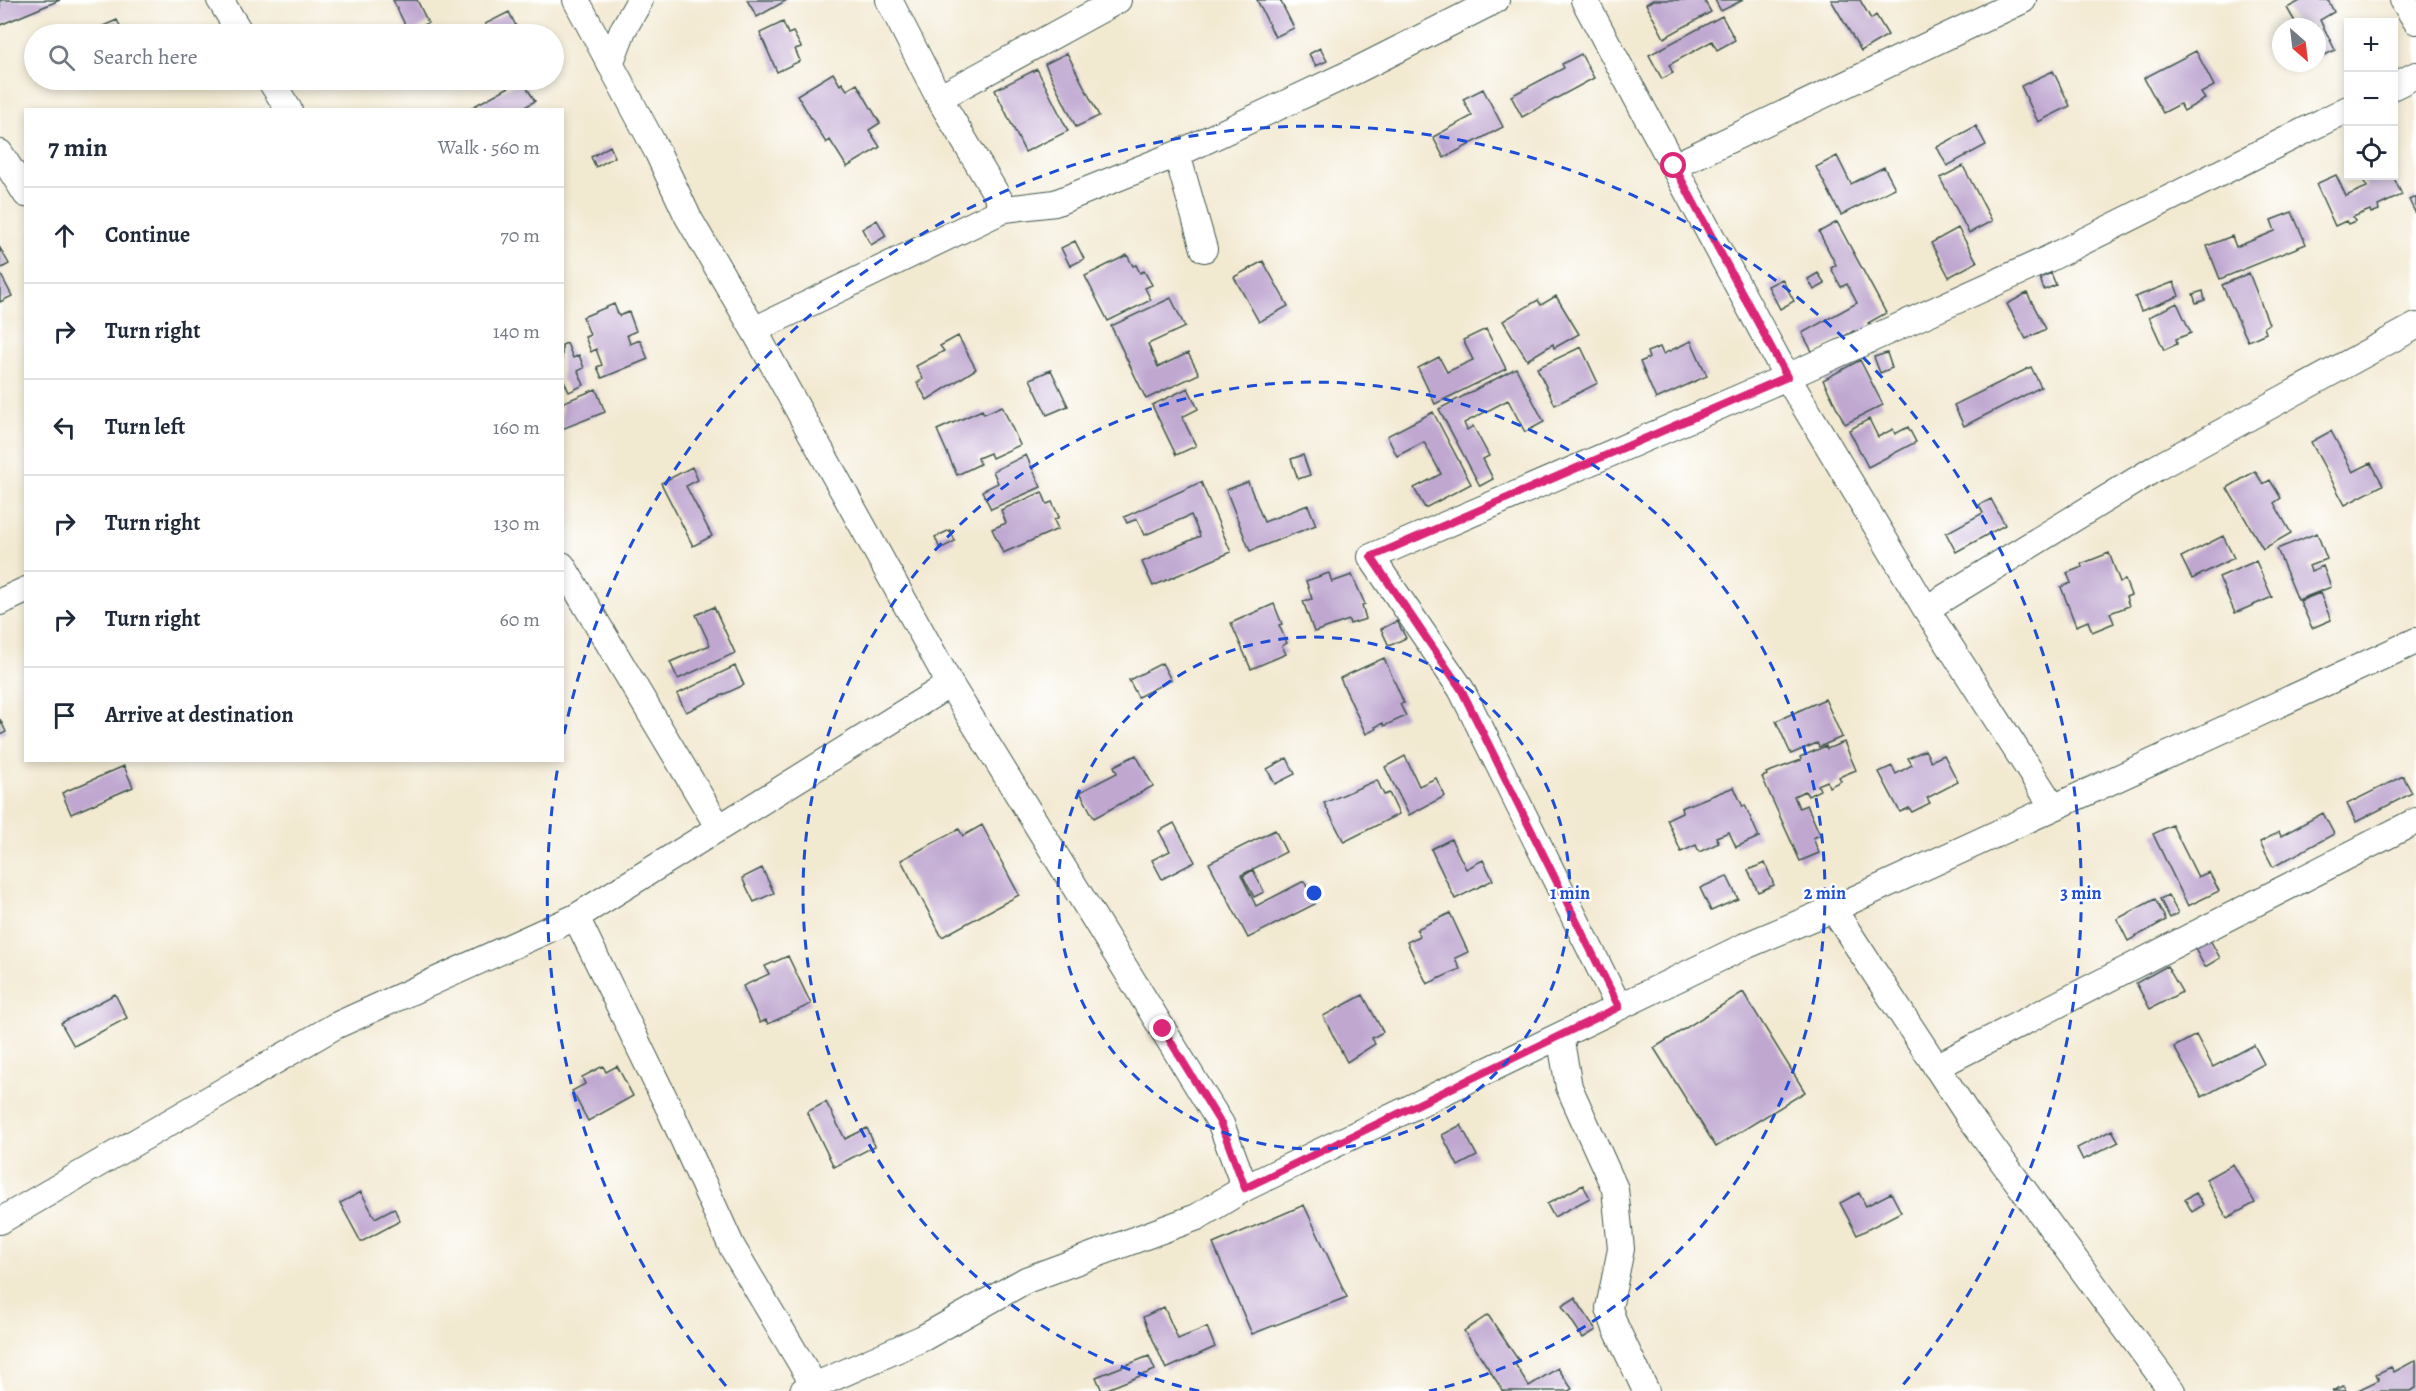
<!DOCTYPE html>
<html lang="en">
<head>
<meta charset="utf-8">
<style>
	:root { --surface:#fff; --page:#f2f2f3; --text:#1f2937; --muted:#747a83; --line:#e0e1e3 }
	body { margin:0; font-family:Alegreya,serif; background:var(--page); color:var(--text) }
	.controls { position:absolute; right:18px; top:18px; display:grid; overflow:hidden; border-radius:0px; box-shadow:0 3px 9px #0003 }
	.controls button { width:54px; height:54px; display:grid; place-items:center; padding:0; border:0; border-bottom:2px solid var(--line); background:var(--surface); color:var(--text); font:30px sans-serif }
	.compass { position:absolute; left:2272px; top:18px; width:54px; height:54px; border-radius:50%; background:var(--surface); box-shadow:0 3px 9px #0003; rotate:152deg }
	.stop { position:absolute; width:18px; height:18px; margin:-14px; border:4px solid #db2777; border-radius:50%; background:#fff }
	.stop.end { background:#db2777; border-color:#fff; box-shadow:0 2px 6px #0008 }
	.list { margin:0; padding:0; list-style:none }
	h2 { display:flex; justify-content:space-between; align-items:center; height:78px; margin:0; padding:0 24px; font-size:26px }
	h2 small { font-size:20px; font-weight:400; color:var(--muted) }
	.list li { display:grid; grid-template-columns:39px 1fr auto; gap:18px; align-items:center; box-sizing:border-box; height:96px; padding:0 24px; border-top:2px solid var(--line) }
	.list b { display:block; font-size:22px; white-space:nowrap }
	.list em { font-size:20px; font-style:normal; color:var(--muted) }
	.icon { flex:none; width:33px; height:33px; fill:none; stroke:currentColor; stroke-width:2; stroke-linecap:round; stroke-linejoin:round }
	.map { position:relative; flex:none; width:2416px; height:1391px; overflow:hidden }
	.search { position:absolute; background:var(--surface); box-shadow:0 3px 9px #0003; left:24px; top:24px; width:540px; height:66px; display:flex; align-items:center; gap:15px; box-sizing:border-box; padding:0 21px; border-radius:33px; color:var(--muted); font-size:22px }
	.panel { position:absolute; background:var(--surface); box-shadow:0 3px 9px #0003; left:24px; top:108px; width:540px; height:654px; border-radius:0px }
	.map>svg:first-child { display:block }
	.building { fill:#bfa7d0 }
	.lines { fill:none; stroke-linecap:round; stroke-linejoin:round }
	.minor-casing { stroke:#3f574c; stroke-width:28 }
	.minor { stroke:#fff; stroke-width:26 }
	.route { stroke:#db2777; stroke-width:8 }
	.ring { fill:none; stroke:#1d4ed8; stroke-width:3; stroke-dasharray:10 8 }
	.centre { fill:#1d4ed8; stroke:#fff; stroke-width:3 }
	.ring-label { font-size:18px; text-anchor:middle; font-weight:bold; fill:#1d4ed8; stroke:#fff; stroke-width:5; stroke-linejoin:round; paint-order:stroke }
</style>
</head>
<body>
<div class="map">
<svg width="2416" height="1391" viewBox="0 0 2416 1391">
	<rect width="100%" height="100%" fill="#fff"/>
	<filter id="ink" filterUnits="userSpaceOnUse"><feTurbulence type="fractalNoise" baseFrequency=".0167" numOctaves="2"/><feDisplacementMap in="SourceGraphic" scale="12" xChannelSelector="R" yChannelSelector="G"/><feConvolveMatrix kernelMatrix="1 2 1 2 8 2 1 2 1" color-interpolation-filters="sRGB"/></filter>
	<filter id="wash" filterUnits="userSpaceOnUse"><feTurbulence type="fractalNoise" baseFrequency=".008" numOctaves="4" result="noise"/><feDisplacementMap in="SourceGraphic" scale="24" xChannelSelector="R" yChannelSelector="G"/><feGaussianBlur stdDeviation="1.35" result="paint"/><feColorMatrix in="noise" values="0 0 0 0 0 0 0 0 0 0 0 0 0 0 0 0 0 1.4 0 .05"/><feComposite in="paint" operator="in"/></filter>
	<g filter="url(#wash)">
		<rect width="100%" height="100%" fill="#f2e9d1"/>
		<g id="blocks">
			<path class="building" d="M 0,0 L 60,0 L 0,25 Z
				M 393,0 L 417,0 L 428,23 L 409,33 Z
				M 747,0 L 787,0 L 757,17 Z
				M 1257,0 L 1280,0 L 1294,28 L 1275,37 Z
				M 1653,0 L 1704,0 L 1711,12 L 1664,38 L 1646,4 Z
				M 1715,0 L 1743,0 L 1721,11 Z
				M 1831,0 L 1860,0 L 1871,19 L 1876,15 L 1888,35 L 1861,51 Z
				M 2302,0 L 2328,0 L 2334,12 L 2320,20 L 2335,50 L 2317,59 L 2317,27 L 2298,27 L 2287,8 Z
				M 509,12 L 520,34 L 490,34 L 485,24 Z
				M 1722,16 L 1735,40 L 1717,50 L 1712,41 L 1669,65 L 1673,73 L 1662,79 L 1649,55 Z
				M 117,20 L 124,34 L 98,34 L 96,29 Z
				M 783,22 L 788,34 L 793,32 L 801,47 L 795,49 L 800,61 L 777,72 L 760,33 Z
				M 1320,48 L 1327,61 L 1316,66 L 1309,54 Z
				M 2196,51 L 2214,86 L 2201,93 L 2205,99 L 2184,111 L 2180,104 L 2163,113 L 2144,78 Z
				M 1067,53 L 1099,116 L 1076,127 L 1045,64 Z
				M 1581,54 L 1594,78 L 1522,117 L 1511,96 L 1564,68 L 1562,64 Z
				M 1037,69 L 1068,131 L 1025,152 L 995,90 Z
				M 2053,71 L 2070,106 L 2038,122 L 2021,86 Z
				M 833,73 L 840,85 L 842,83 L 847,90 L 857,84 L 880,123 L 869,130 L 880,147 L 847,167 L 830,140 L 826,143 L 797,95 Z
				M 522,80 L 535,101 L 520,110 L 467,110 Z
				M 1483,89 L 1503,127 L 1444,158 L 1433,137 L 1472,116 L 1463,99 Z
				M 1976,126 L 1986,145 L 1947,166 L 1937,147 Z
				M 610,146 L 615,157 L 596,167 L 591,157 Z
				M 1837,156 L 1851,184 L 1884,167 L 1895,188 L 1841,215 L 1816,167 Z
				M 1963,166 L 1992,221 L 1969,233 L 1940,178 Z
				M 2336,175 L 2346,196 L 2367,187 L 2361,176 L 2393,176 L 2402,195 L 2378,206 L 2379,210 L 2371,213 L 2370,210 L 2353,217 L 2355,221 L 2348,224 L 2346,221 L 2335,226 L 2316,184 Z
				M 2416,197 L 2416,214 L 2409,200 Z
				M 2292,212 L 2306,244 L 2220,279 L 2207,246 L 2232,236 L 2236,247 L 2275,231 L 2271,220 Z
				M 877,220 L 886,236 L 871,245 L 862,229 Z
				M 1837,222 L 1886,313 L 1868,323 L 1872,329 L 1857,336 L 1854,331 L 1813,353 L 1802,333 L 1857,303 L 1847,284 L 1841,287 L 1831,268 L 1836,265 L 1819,232 Z
				M 1958,228 L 1977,262 L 1949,277 L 1931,243 Z
				M 1075,241 L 1084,259 L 1070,266 L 1061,248 Z
				M 0,248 L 9,264 L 0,269 Z
				M 1127,255 L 1133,266 L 1136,265 L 1140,273 L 1144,271 L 1152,285 L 1145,288 L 1151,300 L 1108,321 L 1085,276 Z
				M 1263,261 L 1288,306 L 1259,322 L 1234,277 Z
				M 0,273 L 12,296 L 0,302 Z
				M 1818,273 L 1825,284 L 1814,290 L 1808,279 Z
				M 2051,273 L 2056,285 L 2044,290 L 2040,278 Z
				M 2249,273 L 2269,324 L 2264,327 L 2266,333 L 2248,341 L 2222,285 Z
				M 1782,279 L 1794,301 L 1780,309 L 1768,286 Z
				M 2174,282 L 2179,296 L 2141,311 L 2135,297 Z
				M 2203,291 L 2205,300 L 2196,303 L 2193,294 Z
				M 2027,293 L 2046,329 L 2026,339 L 2007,304 Z
				M 1556,296 L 1579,334 L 1554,348 L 1553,344 L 1527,360 L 1503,321 L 1538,300 L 1541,305 Z
				M 1171,298 L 1185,327 L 1148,344 L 1158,367 L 1188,353 L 1199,374 L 1146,399 L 1111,326 Z
				M 2177,303 L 2191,333 L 2176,339 L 2177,344 L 2164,350 L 2149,317 Z
				M 614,304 L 619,316 L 629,312 L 636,331 L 627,335 L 630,344 L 640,340 L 648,359 L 602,378 L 597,367 L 602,365 L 596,349 L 591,352 L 585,337 L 590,335 L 583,317 Z
				M 1486,329 L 1506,369 L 1435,404 L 1418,368 L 1439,357 L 1447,372 L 1473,360 L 1463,340 Z
				M 958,336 L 976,369 L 927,400 L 917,383 L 923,379 L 916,366 L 944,351 L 940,346 Z
				M 1691,341 L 1707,376 L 1656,399 L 1640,362 L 1649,358 L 1647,352 L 1660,347 L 1663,354 Z
				M 567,343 L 573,358 L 579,355 L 584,368 L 578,371 L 584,385 L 569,392 L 564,381 L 562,382 L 562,345 Z
				M 1581,347 L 1598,383 L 1555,405 L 1537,368 Z
				M 1887,353 L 1892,368 L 1880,373 L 1874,357 Z
				M 1860,360 L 1883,405 L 1845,424 L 1823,380 Z
				M 2031,367 L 2041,387 L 1964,426 L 1954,405 Z
				M 1516,368 L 1544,422 L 1525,432 L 1508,400 L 1464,423 L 1467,430 L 1473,426 L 1489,456 L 1483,459 L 1493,479 L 1480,486 L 1439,409 Z
				M 1051,370 L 1068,406 L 1047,415 L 1030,379 Z
				M 1188,388 L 1198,409 L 1182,417 L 1196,446 L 1176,455 L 1152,405 Z
				M 596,389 L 605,412 L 562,429 L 562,403 Z
				M 1002,406 L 1020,445 L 992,458 L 990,453 L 978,458 L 980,464 L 957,475 L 937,430 L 982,410 L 984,414 Z
				M 1433,412 L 1471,484 L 1425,508 L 1414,488 L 1441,474 L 1424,442 L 1397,456 L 1387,436 Z
				M 1869,419 L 1878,437 L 1893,429 L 1895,434 L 1908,427 L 1916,442 L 1868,467 L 1849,430 Z
				M 2331,431 L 2353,472 L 2371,463 L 2383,485 L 2345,505 L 2311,442 Z
				M 1026,455 L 1041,487 L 991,509 L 982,491 L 998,483 L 993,471 Z
				M 1303,455 L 1310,475 L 1298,479 L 1291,459 Z
				M 692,467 L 698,480 L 686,486 L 712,536 L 693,546 L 661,483 Z
				M 2255,471 L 2263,484 L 2270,480 L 2281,498 L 2274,503 L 2291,533 L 2263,549 L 2227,488 Z
				M 1201,482 L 1231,552 L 1153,586 L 1142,562 L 1200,536 L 1191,515 L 1145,535 L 1137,519 L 1127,523 L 1124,517 Z
				M 1248,482 L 1264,522 L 1308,505 L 1316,525 L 1250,551 L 1226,490 Z
				M 1042,492 L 1047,504 L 1052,502 L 1059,517 L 1054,520 L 1058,529 L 1003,553 L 992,529 L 1006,523 L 1001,510 Z
				M 1991,499 L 2005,525 L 1956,552 L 1946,533 L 1983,513 L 1979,505 Z
				M 950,530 L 955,541 L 940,549 L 935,537 Z
				M 2317,533 L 2327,559 L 2309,566 L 2311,571 L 2323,566 L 2331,587 L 2298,600 L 2277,549 Z
				M 2223,536 L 2234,558 L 2192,579 L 2181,557 Z
				M 2109,553 L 2120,582 L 2125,580 L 2131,595 L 2126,597 L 2129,606 L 2110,613 L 2114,623 L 2092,632 L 2088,621 L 2076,626 L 2061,587 L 2071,583 L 2067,573 L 2082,567 L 2081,564 Z
				M 2256,561 L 2272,597 L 2235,613 L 2219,577 Z
				M 1329,573 L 1332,582 L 1352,575 L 1365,604 L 1362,605 L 1366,619 L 1350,624 L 1349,620 L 1314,632 L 1303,601 L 1312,599 L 1306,581 Z
				M 2320,593 L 2331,620 L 2312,628 L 2300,601 Z
				M 1274,604 L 1282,624 L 1279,625 L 1287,643 L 1282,646 L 1286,654 L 1251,669 L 1231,623 Z
				M 714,607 L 735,653 L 678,679 L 670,662 L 710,645 L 696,615 Z
				M 1397,621 L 1406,638 L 1389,646 L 1381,629 Z
				M 1384,658 L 1404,703 L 1400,704 L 1406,716 L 1384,726 L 1383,723 L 1375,727 L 1376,729 L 1366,734 L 1340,678 Z
				M 1162,663 L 1171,680 L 1138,697 L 1129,680 Z
				M 735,666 L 744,685 L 686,712 L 677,694 Z
				M 1825,699 L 1842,737 L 1819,747 L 1817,743 L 1791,754 L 1776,721 Z
				M 0,719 L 6,732 L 0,735 Z
				M 1844,742 L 1856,770 L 1839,777 L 1841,781 L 1829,787 L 1827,781 L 1818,785 L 1820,790 L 1808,796 L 1805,791 L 1794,796 L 1799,808 L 1807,805 L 1820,835 L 1813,838 L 1819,853 L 1800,861 L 1762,777 L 1767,775 L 1766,773 L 1801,760 L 1800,757 L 1826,746 L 1827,749 Z
				M 1925,750 L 1931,761 L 1944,755 L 1958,782 L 1927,798 L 1930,803 L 1912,812 L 1909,808 L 1900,812 L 1879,772 L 1892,766 L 1896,774 L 1912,765 L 1908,758 Z
				M 1136,755 L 1153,786 L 1094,818 L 1080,792 L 1117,773 L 1114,766 Z
				M 1405,756 L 1419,786 L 1436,778 L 1445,796 L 1409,815 L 1385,767 Z
				M 1287,758 L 1295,774 L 1275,784 L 1267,769 Z
				M 124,766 L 133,787 L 71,814 L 62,793 Z
				M 2403,776 L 2412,793 L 2356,822 L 2347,804 Z
				M 1377,780 L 1384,795 L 1389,793 L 1399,814 L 1344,842 L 1324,803 Z
				M 1734,787 L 1743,807 L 1745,805 L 1759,837 L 1736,847 L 1729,832 L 1716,837 L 1719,843 L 1699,852 L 1696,845 L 1681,852 L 1667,819 L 1682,812 L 1681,808 Z
				M 2323,813 L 2334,834 L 2273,867 L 2260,842 L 2279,832 L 2281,836 Z
				M 1174,823 L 1195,862 L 1162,879 L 1152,860 L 1170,851 L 1159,831 Z
				M 982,825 L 1019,895 L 942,937 L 901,860 L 959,829 L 963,836 Z
				M 2172,825 L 2198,877 L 2209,872 L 2219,891 L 2188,906 L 2153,834 Z
				M 1275,830 L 1286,852 L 1241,875 L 1256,906 L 1304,881 L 1315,904 L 1248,938 L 1209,863 Z
				M 1451,839 L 1466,869 L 1483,860 L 1493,880 L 1455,899 L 1431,849 Z
				M 1765,863 L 1774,885 L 1758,892 L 1748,870 Z
				M 762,868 L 774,893 L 754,902 L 742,878 Z
				M 1253,870 L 1264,892 L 1254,897 L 1243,876 Z
				M 1727,876 L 1738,899 L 1711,911 L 1700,888 Z
				M 2168,895 L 2178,913 L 2170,918 L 2160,899 Z
				M 2155,899 L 2166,920 L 2128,941 L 2117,919 Z
				M 1450,913 L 1468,952 L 1455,958 L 1460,969 L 1427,984 L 1407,942 L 1420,936 L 1417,929 Z
				M 2209,938 L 2220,958 L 2205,967 L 2194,947 Z
				M 788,956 L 811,1004 L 768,1024 L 766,1020 L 760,1023 L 743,986 L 769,974 L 765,966 Z
				M 2167,966 L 2182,992 L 2150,1009 L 2136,983 Z
				M 1743,992 L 1805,1092 L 1716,1147 L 1654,1048 Z
				M 115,994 L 127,1018 L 74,1046 L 61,1023 Z
				M 1363,995 L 1383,1032 L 1372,1038 L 1375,1044 L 1347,1062 L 1323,1016 Z
				M 2196,1035 L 2213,1067 L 2254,1045 L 2264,1064 L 2202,1097 L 2174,1047 Z
				M 603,1066 L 606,1072 L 617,1066 L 633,1096 L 588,1121 L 572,1091 L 585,1084 L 582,1077 Z
				M 826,1102 L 845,1139 L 867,1128 L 875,1146 L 834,1167 L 807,1112 Z
				M 1461,1125 L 1477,1156 L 1458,1166 L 1442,1135 Z
				M 2112,1130 L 2119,1142 L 2083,1160 L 2077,1148 Z
				M 2233,1164 L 2255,1203 L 2227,1218 L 2206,1179 Z
				M 1583,1185 L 1590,1198 L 1554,1217 L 1547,1204 Z
				M 361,1192 L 375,1218 L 394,1208 L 400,1221 L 361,1242 L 340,1203 Z
				M 1859,1193 L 1866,1206 L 1891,1193 L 1901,1212 L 1857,1235 L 1840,1203 Z
				M 2196,1193 L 2203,1205 L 2192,1212 L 2185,1199 Z
				M 1304,1205 L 1347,1297 L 1252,1334 L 1213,1244 Z
				M 1575,1298 L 1596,1330 L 1583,1338 L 1562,1306 Z
				M 1164,1307 L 1178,1339 L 1207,1327 L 1215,1347 L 1166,1369 L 1143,1317 Z
				M 1488,1315 L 1519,1361 L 1515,1364 L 1529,1386 L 1558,1368 L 1572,1389 L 1568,1391 L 1503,1391 L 1464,1331 Z
				M 1149,1356 L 1155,1370 L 1102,1391 L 1096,1377 Z
				M 2416,1360 L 2416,1388 L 2410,1391 L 2356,1391 L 2379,1380 L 2376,1374 L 2391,1367 L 2394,1372 Z
				M 2343,1386 L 2346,1391 L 2332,1391 Z"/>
		</g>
	</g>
	<g filter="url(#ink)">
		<use href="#blocks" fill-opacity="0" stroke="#3f574c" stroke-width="1.5"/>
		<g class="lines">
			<defs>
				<path id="minor" d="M 220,0 L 241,34
					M 576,0 L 658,153 L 688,217 L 754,330 L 950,684 L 1221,1124 L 1245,1188
					M 889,0 L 939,98 L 1005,209
					M 1584,0 L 1787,377 L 1926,609 L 2053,807
					M 2403,0 L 2416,21
					M 610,64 L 623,30 L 640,0
					M 270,80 L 289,110
					M 2394,86 L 2416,75
					M 939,98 L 1118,0
					M 0,153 L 26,194
					M 1177,154 L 1204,249
					M 1674,166 L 2023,0
					M 754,330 L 1005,209 L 1055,203 L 1177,154 L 1357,70 L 1496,0
					M 562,565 L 719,828
					M 0,602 L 26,590
					M 1926,609 L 2156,468 L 2416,326
					M 1833,909 L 1966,1112 L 2172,1391
					M 576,917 L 950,684
					M 1619,1007 L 1461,689 L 1371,557 L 1787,377 L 2048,259 L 2348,109
					M 1560,1036 L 1569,1087 L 1615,1189 L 1621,1249 L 1609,1308 L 1615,1326 L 1646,1391
					M 1936,1067 L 2416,821
					M 0,1221 L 335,1026 L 576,917 L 670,1110 L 732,1247 L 814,1385
					M 803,1391 L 923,1338 L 1026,1280 L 1197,1217 L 1245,1188 L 1745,946 L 1833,909 L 2416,641"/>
			</defs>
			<use href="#minor" class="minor-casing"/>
			<use href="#minor" class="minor"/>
		</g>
	</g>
	<g class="lines" filter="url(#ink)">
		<path class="route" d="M 1163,1029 L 1221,1124 L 1245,1188 L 1619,1007 L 1461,689 L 1371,557 L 1787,377 L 1674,166"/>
	</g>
	<g class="ring">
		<circle cx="1314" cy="893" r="256"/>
		<path d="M1199 1391A511 511 0 1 1 1429 1391"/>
		<path d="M726 1386A767 767 0 0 1 558 766M564 734A767 767 0 1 1 1902 1386"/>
	</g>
	<circle cx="1314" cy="893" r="9" class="centre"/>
	<g class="ring-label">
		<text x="1570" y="899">1 min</text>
		<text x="1825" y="899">2 min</text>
		<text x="2081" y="899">3 min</text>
	</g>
</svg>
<div class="controls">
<button>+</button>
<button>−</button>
<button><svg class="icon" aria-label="locate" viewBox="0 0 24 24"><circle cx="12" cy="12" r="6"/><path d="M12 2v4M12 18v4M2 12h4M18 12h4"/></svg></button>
</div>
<svg class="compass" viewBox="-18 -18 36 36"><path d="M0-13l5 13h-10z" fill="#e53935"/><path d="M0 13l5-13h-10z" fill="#747a83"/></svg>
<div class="stop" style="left:1674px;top:166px"></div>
<div class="stop end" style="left:1163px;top:1029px"></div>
<div class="search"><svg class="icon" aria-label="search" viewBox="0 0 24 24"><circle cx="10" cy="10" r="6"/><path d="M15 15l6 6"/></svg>Search here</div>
<section class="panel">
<h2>7 min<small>Walk · 560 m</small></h2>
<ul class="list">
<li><svg class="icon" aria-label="ahead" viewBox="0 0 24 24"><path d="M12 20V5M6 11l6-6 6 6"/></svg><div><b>Continue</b></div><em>70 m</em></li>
<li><svg class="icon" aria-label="right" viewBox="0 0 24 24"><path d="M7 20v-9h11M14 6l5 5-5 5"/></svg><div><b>Turn right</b></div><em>140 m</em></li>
<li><svg class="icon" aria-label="left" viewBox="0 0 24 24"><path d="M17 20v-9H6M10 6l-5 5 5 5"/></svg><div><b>Turn left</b></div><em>160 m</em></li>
<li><svg class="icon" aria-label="right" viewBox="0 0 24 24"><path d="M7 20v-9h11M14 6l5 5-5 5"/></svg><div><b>Turn right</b></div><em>130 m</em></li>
<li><svg class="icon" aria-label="right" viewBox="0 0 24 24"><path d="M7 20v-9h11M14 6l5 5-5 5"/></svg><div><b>Turn right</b></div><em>60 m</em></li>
<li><svg class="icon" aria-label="arrive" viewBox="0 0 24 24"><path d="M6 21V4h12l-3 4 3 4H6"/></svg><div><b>Arrive at destination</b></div></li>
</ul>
</section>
</div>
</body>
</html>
